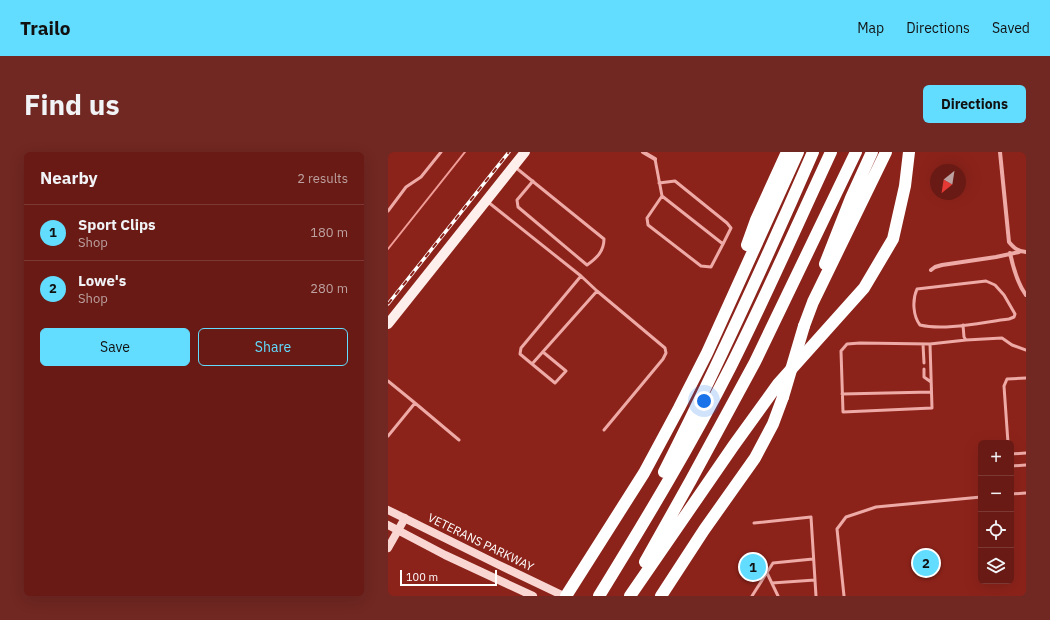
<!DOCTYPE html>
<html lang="en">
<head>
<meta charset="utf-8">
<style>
	:root { --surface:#691a14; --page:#712722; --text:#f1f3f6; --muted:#bda1a0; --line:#7c3834; --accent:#62dcff }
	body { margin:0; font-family:"IBM Plex Sans",sans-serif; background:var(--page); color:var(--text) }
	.controls { position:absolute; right:12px; bottom:12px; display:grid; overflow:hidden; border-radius:6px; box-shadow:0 4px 16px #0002 }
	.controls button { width:36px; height:36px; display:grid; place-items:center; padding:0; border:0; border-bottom:1px solid var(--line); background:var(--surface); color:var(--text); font:20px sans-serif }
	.compass { position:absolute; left:542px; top:12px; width:36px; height:36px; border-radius:50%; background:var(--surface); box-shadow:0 4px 16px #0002; rotate:210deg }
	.scale { position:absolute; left:12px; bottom:10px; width:97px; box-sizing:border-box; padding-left:4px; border:2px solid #fff; border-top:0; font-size:11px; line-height:14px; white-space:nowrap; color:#fff; -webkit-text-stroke:3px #8c231a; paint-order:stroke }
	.you { position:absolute; left:316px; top:249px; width:14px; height:14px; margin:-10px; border:3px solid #fff; border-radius:50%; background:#1a73e8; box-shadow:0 0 0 6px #1a73e833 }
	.badge { display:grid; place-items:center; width:26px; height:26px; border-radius:50%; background:var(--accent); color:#111; font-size:13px; font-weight:700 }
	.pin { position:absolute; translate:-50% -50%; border:2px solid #fff; box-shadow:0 1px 4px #0006 }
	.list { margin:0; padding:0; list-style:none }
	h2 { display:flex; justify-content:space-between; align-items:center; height:52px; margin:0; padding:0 16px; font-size:17px }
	h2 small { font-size:13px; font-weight:400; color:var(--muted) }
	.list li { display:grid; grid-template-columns:26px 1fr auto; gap:12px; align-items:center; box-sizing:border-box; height:56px; padding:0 16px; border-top:1px solid var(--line) }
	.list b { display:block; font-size:15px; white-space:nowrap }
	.list p { margin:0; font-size:13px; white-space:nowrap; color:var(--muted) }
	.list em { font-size:13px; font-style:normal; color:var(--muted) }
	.actions { display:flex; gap:8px; padding:12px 16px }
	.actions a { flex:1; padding:9px 0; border:1px solid var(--accent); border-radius:6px; text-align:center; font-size:14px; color:var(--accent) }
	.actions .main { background:var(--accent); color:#111 }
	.icon { flex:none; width:22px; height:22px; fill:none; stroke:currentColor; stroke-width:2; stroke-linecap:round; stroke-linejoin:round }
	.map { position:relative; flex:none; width:638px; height:444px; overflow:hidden; border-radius:6px }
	header { display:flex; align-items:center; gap:24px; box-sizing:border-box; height:56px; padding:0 20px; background:var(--accent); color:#111 }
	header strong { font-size:19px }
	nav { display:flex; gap:22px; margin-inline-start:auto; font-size:14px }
	.intro { display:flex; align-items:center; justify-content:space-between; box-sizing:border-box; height:96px; padding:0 24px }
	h1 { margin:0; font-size:28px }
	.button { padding:10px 18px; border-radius:6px; background:var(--accent); color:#111; font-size:14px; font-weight:700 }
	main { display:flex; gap:24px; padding:0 24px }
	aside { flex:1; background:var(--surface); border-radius:6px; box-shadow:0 4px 16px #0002 }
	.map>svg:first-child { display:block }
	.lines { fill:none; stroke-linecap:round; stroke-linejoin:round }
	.stream { stroke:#f09d98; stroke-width:2 }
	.service { stroke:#eeaaa6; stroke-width:3 }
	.minor { stroke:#eeaaa6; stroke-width:4 }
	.secondary { stroke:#fad6d3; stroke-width:8 }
	.primary { stroke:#ffefec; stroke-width:10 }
	.motorway { stroke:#fff; stroke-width:12 }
	.rail-casing { stroke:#fff; stroke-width:3.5 }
	.rail { stroke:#8c231a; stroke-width:2; stroke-dasharray:6; stroke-linecap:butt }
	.motorway-bridge { stroke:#fff; stroke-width:12 }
	.labels { text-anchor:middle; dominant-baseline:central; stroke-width:3; stroke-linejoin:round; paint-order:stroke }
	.street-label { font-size:12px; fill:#fff; stroke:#8c231a }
</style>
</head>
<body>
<header>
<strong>Trailo</strong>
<nav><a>Map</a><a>Directions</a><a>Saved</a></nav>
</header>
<div class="intro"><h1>Find us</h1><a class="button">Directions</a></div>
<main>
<aside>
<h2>Nearby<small>2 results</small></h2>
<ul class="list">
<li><span class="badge">1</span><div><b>Sport Clips</b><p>Shop</p></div><em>180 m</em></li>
<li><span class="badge">2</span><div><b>Lowe's</b><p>Shop</p></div><em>280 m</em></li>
</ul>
<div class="actions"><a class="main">Save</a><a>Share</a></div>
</aside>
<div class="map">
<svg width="638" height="444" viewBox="0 0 638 444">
	<rect width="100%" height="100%" fill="#8c231a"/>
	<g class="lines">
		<path class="stream" d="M 0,97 L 77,0"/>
		<path class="service" d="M 267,7 L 274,44 L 335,92 L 323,115 L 313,114 L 260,73 L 259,66 L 274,44
			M 127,15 L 216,87 C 216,99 209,106 199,113 L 130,55 L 129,48 L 145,29
			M 271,31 L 287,29 L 339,71 L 343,76 L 335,92
			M 100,50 L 193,124 L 209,139 L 277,196 L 278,201 L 275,207 L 216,278
			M 0,59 L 18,35 L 33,25 L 53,0
			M 193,124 L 133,196 L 132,202 L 144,212 L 209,139
			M 598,129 L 607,133 L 616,143 L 627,162 L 626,165 L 621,167 C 595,170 557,179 532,173 C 525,164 524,148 529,137 Z
			M 575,173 L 576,185 L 578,188 L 614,186 L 624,193 L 638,198
			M 535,192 L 536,211
			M 542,192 L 544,256 L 455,260 L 453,199 L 459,192 L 472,191 L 542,192 L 578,188
			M 144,212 L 167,231 L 178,219 L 155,200
			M 536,217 L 536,225 L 543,230
			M 0,229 L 27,251 L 0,284
			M 454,242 L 543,240
			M 27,251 L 71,288
			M 620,291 L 616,234 L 619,227 L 638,226
			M 623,302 L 638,301
			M 623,310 L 624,314 L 638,313
			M 623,342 L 638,341
			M 366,371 L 423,365 L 428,444
			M 379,421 L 390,444
			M 384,431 L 427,428
			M 364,444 L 385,411 L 425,407
			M 456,444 L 449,377 L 458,365 L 488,355 L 593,345"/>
		<path class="minor" d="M 255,0 L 267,7
			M 612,0 L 621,90 C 626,96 629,99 638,100
			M 622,101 C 625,115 629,131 638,143
			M 543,118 L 547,115 L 554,113 L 608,105 L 631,100"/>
		<path class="secondary" d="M 0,358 L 109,412 L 176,444
			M 0,373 L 57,403 L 145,444
			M 0,396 L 17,366"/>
		<path class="primary" d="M 0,172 L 137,0"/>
		<path class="motorway" d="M 359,93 L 368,68 L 399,0
			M 437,112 L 463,46 L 484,0
			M 416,174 L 425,150 L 498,0
			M 276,320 C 329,215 378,108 425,0
			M 257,410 L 303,328 L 367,210 L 468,0
			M 178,444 L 256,321 L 291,256 L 319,201 L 410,0
			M 211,444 C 257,369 303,293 343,214 C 378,144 410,71 443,0
			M 242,444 L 346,293 L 390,232 L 476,136 L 505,87 L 517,34 L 521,0
			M 273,444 L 316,378 L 367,306 L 385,272 L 395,245"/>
		<defs>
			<path id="rail" d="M 0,152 L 121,0"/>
		</defs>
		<use href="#rail" class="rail-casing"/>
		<use href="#rail" class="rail"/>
		<path class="motorway-bridge" d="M 395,245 L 416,174"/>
	</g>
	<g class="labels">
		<g class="street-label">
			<text transform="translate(93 390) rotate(26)">VETERANS PARKWAY</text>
		</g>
	</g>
</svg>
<div class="controls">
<button>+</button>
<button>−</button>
<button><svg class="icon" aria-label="locate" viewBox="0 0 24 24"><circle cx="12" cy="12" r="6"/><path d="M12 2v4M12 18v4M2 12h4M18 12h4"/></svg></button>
<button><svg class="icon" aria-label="layers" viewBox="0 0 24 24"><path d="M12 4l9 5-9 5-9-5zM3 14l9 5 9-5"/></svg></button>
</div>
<svg class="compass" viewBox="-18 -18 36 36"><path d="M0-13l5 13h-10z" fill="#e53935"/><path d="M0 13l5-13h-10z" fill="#bda1a0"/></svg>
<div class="scale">100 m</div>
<div class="you"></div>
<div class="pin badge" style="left:365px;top:415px">1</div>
<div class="pin badge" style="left:538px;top:411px">2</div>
</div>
</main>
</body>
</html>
